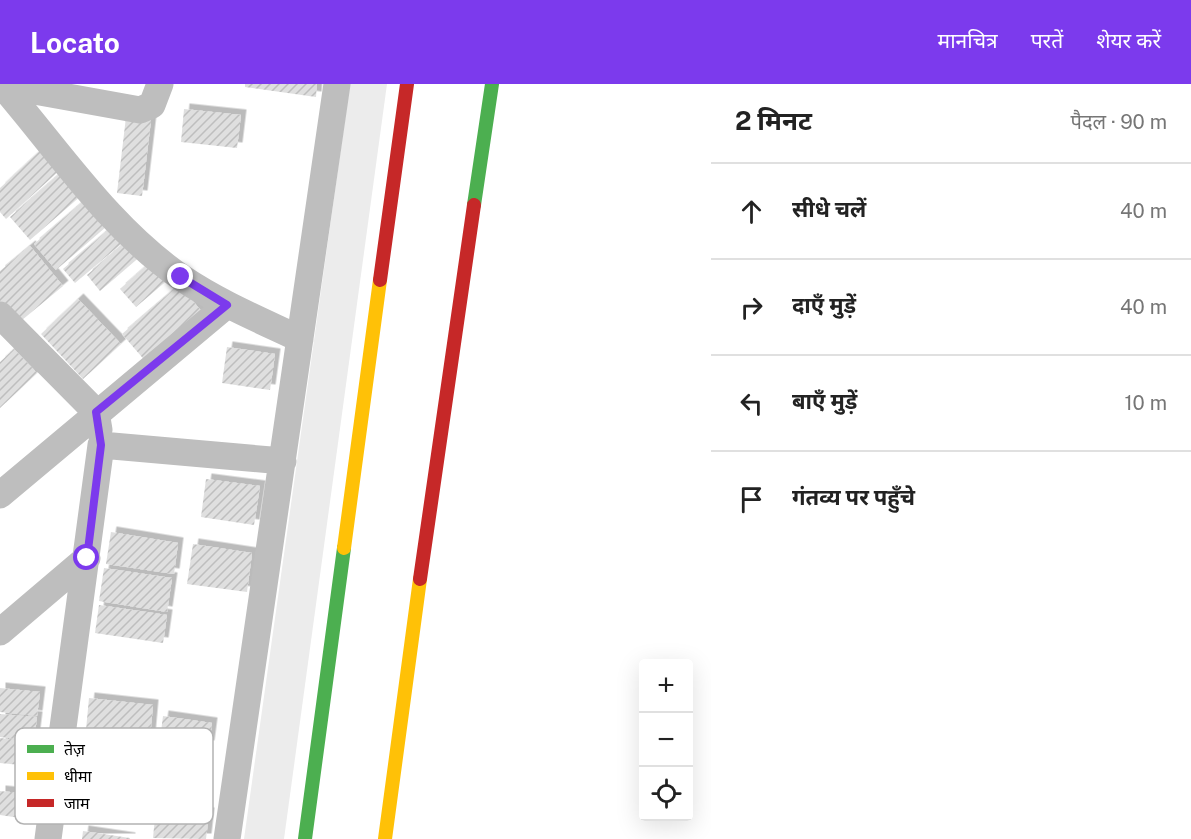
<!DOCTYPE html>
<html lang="hi">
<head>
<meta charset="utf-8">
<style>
	:root { --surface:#fff; --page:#f6f6f6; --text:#222; --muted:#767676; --line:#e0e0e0; --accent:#7c3aed }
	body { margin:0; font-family:"Public Sans","Noto Sans Devanagari",sans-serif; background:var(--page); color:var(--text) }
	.controls { position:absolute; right:18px; bottom:18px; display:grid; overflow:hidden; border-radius:6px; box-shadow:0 6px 24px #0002 }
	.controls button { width:54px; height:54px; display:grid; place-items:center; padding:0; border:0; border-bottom:2px solid var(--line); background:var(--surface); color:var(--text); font:30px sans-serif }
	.stop { position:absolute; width:18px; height:18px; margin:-14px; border:4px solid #7c3aed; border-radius:50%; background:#fff }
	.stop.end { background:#7c3aed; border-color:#fff; box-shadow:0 2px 6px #0008 }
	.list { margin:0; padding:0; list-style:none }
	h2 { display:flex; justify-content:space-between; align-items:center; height:78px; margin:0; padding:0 24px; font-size:26px }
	h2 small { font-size:20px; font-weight:400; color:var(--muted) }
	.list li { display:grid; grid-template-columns:39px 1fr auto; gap:18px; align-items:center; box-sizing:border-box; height:96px; padding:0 24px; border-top:2px solid var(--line) }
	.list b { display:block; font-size:22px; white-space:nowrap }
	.list em { font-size:20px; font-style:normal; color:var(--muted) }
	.icon { flex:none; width:33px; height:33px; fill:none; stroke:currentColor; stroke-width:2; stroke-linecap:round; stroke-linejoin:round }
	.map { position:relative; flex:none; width:711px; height:755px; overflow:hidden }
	header { display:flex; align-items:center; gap:36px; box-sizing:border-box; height:84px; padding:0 30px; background:var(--accent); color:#fff }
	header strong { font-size:28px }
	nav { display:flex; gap:33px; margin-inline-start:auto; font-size:21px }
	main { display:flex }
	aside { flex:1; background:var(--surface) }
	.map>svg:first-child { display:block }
	.park { fill:#ececec }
	.building { fill:url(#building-hatch); filter:url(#shadow) }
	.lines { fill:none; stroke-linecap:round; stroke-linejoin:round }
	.street { stroke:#bebebe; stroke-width:27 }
	.fast { stroke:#4caf50; stroke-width:14 }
	.slow { stroke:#ffc107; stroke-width:14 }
	.jam { stroke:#c62828; stroke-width:14 }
	.route { stroke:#7c3aed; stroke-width:8 }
	.key { fill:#fff; stroke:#b2b2b2; stroke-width:1.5 }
	.key-label { font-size:16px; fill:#000 }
</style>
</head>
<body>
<header>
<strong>Locato</strong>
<nav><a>मानचित्र</a><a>परतें</a><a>शेयर करें</a></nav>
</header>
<main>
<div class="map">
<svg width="711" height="755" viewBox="0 0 711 755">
	<defs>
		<pattern id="building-hatch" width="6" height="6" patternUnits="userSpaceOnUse" patternTransform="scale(1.5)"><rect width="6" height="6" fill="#dfdfdf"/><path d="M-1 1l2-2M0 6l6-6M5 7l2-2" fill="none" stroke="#bebebe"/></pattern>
		<filter id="shadow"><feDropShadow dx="5.5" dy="-5.5" stdDeviation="0" flood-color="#0004"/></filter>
	</defs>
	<rect width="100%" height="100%" fill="#fff"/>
	<path class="park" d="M 350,0 L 387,0 L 284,755 L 244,755 Z"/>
	<path class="building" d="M 245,0 L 317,0 L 316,13 L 245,3 Z
		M 184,25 L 241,31 L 237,64 L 181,58 Z
		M 126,33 L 151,36 L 142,112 L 117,109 Z
		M 43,64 L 62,84 L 6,135 L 0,128 L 0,104 Z
		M 63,87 L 83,110 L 30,156 L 10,133 Z
		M 85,116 L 107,142 L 56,186 L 34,160 Z
		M 114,141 L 127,155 L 75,199 L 63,185 Z
		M 130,154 L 143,170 L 100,207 L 87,191 Z
		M 30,162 L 63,202 L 16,241 L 0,221 L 0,187 Z
		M 155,174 L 171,193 L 136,223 L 120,205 Z
		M 179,201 L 203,229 L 147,279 L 122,250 Z
		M 78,215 L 121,260 L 83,295 L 41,250 Z
		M 227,263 L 275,270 L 270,306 L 222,299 Z
		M 14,265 L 37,289 L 0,324 L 0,278 Z
		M 206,395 L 260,402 L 254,441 L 201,433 Z
		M 111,448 L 178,459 L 174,490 L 106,480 Z
		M 193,460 L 252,469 L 247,508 L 187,500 Z
		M 104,484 L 172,494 L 167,528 L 99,517 Z
		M 99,521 L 167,531 L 163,559 L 95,549 Z
		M 0,604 L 40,608 L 37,632 L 0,628 Z
		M 89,614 L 153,621 L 150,654 L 86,646 Z
		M 0,630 L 37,633 L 34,657 L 0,653 Z
		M 163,632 L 212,639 L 209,662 L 160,656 Z
		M 0,654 L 34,658 L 31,682 L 0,679 Z
		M 0,707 L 30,710 L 27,735 L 0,731 Z
		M 156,723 L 209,729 L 206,755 L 153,754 Z
		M 83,747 L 130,754 L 130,755 L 82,755 Z"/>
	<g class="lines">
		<path class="street" d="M 1,0 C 58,66 109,144 182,194 C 219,219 260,236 300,255
			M 1,1 L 140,26 L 152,21 L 160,0
			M 0,231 L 96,328 L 99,346
			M 0,411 L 227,221
			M 0,548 L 87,474
			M 48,755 L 101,361 L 283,377
			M 227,755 L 337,0"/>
		<path class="fast" d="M 474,121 L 492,0
			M 305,755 L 344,464"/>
		<path class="slow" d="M 344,464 L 380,196
			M 385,755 L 420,495"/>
		<path class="jam" d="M 380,196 L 407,0
			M 420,495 L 474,121"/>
	</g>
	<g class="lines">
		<path class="route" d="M 87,474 L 101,361 L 96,328 L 227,221 L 181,193"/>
	</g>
	<rect x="15" y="644" width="198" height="96" rx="9" class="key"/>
	<rect x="27" y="661" width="27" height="8" fill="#4caf50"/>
	<rect x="27" y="688" width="27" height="8" fill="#ffc107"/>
	<rect x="27" y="715" width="27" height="8" fill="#c62828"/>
	<g class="key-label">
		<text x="64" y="671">तेज़</text>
		<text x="64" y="698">धीमा</text>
		<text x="64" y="725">जाम</text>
	</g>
</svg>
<div class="controls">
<button>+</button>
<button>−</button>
<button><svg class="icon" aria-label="locate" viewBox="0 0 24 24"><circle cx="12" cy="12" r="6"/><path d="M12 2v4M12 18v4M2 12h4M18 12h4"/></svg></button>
</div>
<div class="stop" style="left:87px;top:474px"></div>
<div class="stop end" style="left:181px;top:193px"></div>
</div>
<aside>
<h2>2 मिनट<small>पैदल · 90 m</small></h2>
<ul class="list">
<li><svg class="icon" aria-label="ahead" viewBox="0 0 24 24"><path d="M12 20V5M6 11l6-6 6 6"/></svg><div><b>सीधे चलें</b></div><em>40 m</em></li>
<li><svg class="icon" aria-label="right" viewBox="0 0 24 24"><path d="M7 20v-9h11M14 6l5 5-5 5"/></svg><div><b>दाएँ मुड़ें</b></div><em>40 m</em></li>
<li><svg class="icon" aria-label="left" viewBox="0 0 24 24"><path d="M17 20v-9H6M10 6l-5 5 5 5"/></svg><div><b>बाएँ मुड़ें</b></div><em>10 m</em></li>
<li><svg class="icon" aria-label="arrive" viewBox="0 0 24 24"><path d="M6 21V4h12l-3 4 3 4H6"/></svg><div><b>गंतव्य पर पहुँचे</b></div></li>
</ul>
</aside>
</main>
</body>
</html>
